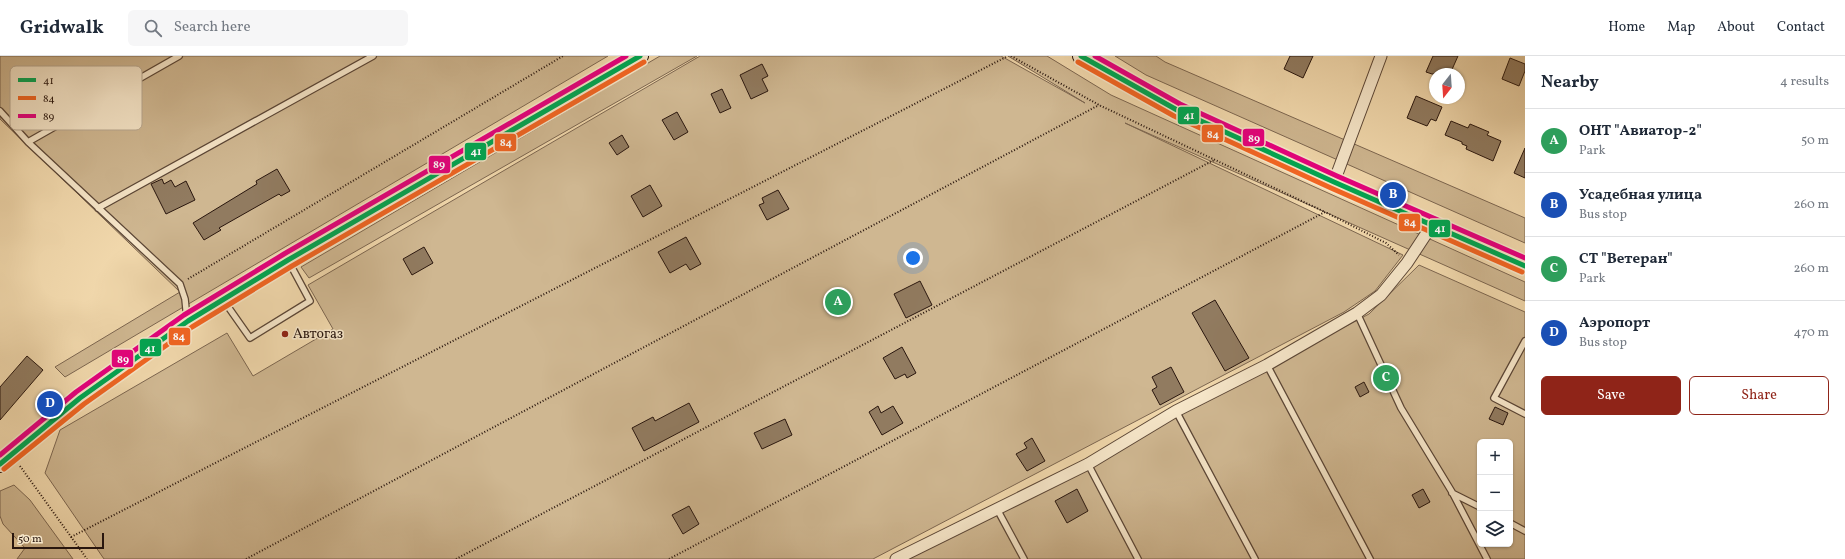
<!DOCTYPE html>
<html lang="en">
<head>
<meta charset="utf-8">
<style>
	:root { --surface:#fff; --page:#f6f6f7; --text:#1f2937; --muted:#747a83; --line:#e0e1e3; --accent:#8f2418 }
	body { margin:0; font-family:Vollkorn,serif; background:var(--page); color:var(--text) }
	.controls { position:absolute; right:12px; bottom:12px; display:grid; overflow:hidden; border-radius:6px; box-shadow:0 1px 3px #0004 }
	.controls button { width:36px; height:36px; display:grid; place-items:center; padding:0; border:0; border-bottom:1px solid var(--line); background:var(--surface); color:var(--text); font:20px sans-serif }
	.compass { position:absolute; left:1429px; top:12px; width:36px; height:36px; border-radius:50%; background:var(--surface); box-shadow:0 1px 3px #0004; rotate:197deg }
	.scale { position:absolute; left:12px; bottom:10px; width:92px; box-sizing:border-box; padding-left:4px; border:2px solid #29160e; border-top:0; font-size:11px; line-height:14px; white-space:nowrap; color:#29160e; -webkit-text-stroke:3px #f6e6c9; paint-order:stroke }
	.you { position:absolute; left:913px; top:202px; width:14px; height:14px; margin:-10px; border:3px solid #fff; border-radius:50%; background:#1a73e8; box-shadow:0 0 0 6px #1a73e833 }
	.badge { display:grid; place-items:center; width:26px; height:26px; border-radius:50%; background:var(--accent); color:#fff; font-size:13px; font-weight:700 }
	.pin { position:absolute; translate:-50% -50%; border:2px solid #fff; box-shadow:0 1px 4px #0006 }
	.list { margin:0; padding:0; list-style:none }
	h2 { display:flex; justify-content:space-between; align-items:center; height:52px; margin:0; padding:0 16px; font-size:17px }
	h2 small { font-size:13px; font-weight:400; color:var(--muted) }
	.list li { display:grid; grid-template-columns:26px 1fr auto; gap:12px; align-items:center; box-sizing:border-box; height:64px; padding:0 16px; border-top:1px solid var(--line) }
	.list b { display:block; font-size:15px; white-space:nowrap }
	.list p { margin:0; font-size:13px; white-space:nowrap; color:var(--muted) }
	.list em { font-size:13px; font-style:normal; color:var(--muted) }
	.actions { display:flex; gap:8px; padding:12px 16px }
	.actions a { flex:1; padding:9px 0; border:1px solid var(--accent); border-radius:6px; text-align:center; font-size:14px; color:var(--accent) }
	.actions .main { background:var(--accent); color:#fff }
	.icon { flex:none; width:22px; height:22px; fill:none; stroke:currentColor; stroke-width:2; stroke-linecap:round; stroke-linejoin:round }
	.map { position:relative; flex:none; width:1525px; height:503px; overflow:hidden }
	header { display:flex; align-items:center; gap:24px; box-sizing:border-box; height:56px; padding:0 20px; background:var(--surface); border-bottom:1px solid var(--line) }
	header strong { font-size:19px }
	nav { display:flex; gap:22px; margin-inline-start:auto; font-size:14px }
	.search { width:280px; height:36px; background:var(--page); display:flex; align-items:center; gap:10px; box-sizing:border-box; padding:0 14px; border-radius:6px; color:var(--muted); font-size:15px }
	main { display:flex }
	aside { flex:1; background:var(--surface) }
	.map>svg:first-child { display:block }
	.green { fill:#cfb791; stroke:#7c6650; fill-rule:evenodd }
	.building { fill:#917b60; stroke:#29160e }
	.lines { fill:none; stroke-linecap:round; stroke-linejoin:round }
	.lane-casing { stroke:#5b4636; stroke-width:8 }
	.street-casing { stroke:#5b4636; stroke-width:13 }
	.secondary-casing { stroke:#29160e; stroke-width:18 }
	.path { stroke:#29160e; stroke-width:2; stroke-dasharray:1 2; stroke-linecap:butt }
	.lane { stroke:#f6e6c9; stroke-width:5.5 }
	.street { stroke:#f6e6c9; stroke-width:11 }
	.secondary { stroke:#f6e6c9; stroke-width:16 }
	.bus-1-casing { stroke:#f6e6c9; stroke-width:8 }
	.bus-2-casing { stroke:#f6e6c9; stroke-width:8 }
	.bus-3-casing { stroke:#f6e6c9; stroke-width:8 }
	.bus-1 { stroke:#00a651; stroke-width:5 }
	.bus-2 { stroke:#f26522; stroke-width:5 }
	.bus-3 { stroke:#e5007d; stroke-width:5 }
	.poi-dot { fill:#8f2418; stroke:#f6e6c9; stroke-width:1.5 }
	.labels { text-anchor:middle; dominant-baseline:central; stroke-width:3; stroke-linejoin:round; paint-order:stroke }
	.poi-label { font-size:14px; fill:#29160e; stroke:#f6e6c9; text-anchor:start }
	.key { fill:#f6e6c9; stroke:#b8a891; stroke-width:1 }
	.key-label { font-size:11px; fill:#29160e }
	.line-badge { stroke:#f6e6c9; stroke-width:1.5 }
	.badge-label { font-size:11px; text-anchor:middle; font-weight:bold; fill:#fff }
</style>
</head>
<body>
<header>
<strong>Gridwalk</strong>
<div class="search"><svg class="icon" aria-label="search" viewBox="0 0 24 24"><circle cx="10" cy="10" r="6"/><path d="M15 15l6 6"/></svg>Search here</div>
<nav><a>Home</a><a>Map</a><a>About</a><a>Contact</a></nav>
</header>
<main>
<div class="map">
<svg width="1525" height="503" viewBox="0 0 1525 503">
	<rect width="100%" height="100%" fill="#f1d8ac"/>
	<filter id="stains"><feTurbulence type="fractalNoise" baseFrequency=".005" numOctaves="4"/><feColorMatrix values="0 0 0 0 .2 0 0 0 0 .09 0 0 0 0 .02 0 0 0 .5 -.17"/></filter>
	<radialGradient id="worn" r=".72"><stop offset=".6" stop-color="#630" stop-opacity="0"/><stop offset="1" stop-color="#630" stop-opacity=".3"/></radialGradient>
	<path class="green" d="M 0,0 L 608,0 L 65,321 L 55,311 L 180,236 L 0,63 Z
		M 660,0 L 697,0 L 309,222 L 301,211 Z
		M 700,0 L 1001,0 L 1085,47 L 1008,0 L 1047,0 L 1111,39 L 1525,226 L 1525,245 L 1125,67 L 1403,199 L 1375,235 L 1344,256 L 873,503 L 104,503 L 45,417 L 60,374 L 227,277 L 253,320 L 333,273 L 308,229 Z
		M 1115,0 L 1156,0 L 1165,6 L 1525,162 L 1525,187 L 1146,19 Z
		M 1419,209 L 1525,256 L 1525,503 L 903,503 L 1369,258 ZM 1480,386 L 1510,386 L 1510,488 L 1480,488 Z
		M 14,429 L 30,444 L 73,503 L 17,503 L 25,492 L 3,468 L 0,460 L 0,435 Z"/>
	<path class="building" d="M 1290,0 L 1313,0 L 1303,22 L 1284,13 Z
		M 1433,0 L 1458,0 L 1450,18 L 1432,18 L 1426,16 Z
		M 1510,2 L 1525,8 L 1525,15 L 1519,30 L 1502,23 Z
		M 762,8 L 768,20 L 762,23 L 768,35 L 751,43 L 740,19 Z
		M 722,33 L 731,52 L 720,57 L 711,38 Z
		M 1416,40 L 1442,51 L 1436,65 L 1431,63 L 1427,70 L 1407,62 Z
		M 677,56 L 688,76 L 674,84 L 662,64 Z
		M 1451,65 L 1468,72 L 1470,68 L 1489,76 L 1487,79 L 1501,85 L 1493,105 L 1466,93 L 1467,90 L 1462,88 L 1462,86 L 1445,79 Z
		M 622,79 L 629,91 L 617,99 L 609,87 Z
		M 1525,92 L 1525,122 L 1514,117 Z
		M 277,113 L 290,135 L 281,140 L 279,138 L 219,172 L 221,174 L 204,184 L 193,167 L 257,128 L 256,125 Z
		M 162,123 L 164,128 L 171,124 L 175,131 L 186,125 L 195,144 L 166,158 L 151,128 Z
		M 650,129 L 662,150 L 643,161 L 631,140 Z
		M 778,134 L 789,153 L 767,164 L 759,149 L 764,147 L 762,142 Z
		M 686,181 L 701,208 L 690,214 L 686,208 L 670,217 L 658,196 Z
		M 424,191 L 433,207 L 412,219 L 403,203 Z
		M 920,225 L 932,249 L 906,262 L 894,238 Z
		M 1215,244 L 1249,302 L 1225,315 L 1192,257 Z
		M 902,291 L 916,317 L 907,322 L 905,318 L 895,323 L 883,302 Z
		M 27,300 L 43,314 L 0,364 L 0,331 Z
		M 1171,311 L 1184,336 L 1160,349 L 1152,334 L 1157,331 L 1152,321 Z
		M 1364,326 L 1369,336 L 1360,341 L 1355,331 Z
		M 689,347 L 699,366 L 644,395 L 632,372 L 653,361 L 655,365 Z
		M 878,350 L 881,357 L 893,350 L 903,367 L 882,379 L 869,356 Z
		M 1495,351 L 1508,357 L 1503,369 L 1489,363 Z
		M 785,363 L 792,379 L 762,393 L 754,377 Z
		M 1032,382 L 1045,405 L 1027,415 L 1016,398 L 1027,392 L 1024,387 Z
		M 1077,433 L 1088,455 L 1067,467 L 1055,445 Z
		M 1423,433 L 1430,446 L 1419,452 L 1412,439 Z
		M 689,450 L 699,468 L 683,478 L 672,459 Z"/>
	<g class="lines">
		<defs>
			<path id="lane" d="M 0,55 L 28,86 L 180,228 L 185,243 L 187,263
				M 28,86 L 179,0
				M 98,152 L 373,0
				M 224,245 L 250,282 L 310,245 L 289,206
				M 1357,257 L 1401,352 L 1452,436 L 1487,503
				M 1525,285 L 1494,342 L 1525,358
				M 1267,309 L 1370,503
				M 1176,355 L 1255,503
				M 1088,408 L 1138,503
				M 1452,437 L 1480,451
				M 997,453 L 1024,503
				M 1510,467 L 1525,475"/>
			<path id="street" d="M 1334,126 L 1381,0
				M 896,503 L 1088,408 L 1176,355 L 1267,309 L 1357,257 L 1381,239 L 1407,207 L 1432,169"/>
			<path id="secondary" d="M 1081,0 L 1177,54 L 1334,126 L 1525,210
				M 0,408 L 80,342 L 188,265 L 288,204 L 640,0"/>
		</defs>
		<use href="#lane" class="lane-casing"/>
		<use href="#street" class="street-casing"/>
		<use href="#secondary" class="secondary-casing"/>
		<path class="path" d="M 1011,0 L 1099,49 L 1325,156
			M 188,223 L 563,0
			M 20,410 L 87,503
			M 71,481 L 1008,0
			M 246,503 L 1099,49
			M 456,503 L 1214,104
			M 669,503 L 1325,156 L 1386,187 L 1399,199"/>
		<use href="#lane" class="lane"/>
		<use href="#street" class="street"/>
		<use href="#secondary" class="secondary"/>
		<defs>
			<path id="bus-1" d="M 1081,0 L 1177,54 L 1334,126 L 1525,210
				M 0,408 L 80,342 L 188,265 L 288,204 L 640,0"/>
			<path id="bus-2" d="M 1078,6 L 1174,60 L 1331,132 L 1522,216
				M 4,413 L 84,348 L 192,271 L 292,210 L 644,6"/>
			<path id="bus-3" d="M 1095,0 L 1180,48 L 1337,120 L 1525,202
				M 0,399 L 76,336 L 184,259 L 284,198 L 626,0"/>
		</defs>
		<use href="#bus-1" class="bus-1-casing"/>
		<use href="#bus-2" class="bus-2-casing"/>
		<use href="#bus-3" class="bus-3-casing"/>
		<use href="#bus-1" class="bus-1"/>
		<use href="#bus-2" class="bus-2"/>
		<use href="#bus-3" class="bus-3"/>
	</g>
	<circle class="poi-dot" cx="285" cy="278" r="4"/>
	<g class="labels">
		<g class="poi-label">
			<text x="293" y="278">Автогаз</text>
		</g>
	</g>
	<rect x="10" y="10" width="132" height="64" rx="6" class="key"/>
	<rect x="18" y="22" width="18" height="4" fill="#00a651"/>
	<rect x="18" y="40" width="18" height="4" fill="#f26522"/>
	<rect x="18" y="58" width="18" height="4" fill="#e5007d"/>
	<g class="key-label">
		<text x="43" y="28">41</text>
		<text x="43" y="46">84</text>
		<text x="43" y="64">89</text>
	</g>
	<g class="line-badge">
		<rect x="1177" y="50" width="23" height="19" rx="4" fill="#00a651"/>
		<rect x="1201" y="68" width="23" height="19" rx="4" fill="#f26522"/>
		<rect x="1242" y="72" width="23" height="19" rx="4" fill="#e5007d"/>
		<rect x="494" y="77" width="23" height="19" rx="4" fill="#f26522"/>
		<rect x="464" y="86" width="23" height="19" rx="4" fill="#00a651"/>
		<rect x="428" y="99" width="23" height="19" rx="4" fill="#e5007d"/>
		<rect x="1398" y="157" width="23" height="19" rx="4" fill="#f26522"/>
		<rect x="1428" y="163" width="23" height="19" rx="4" fill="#00a651"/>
		<rect x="168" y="271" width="23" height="19" rx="4" fill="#f26522"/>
		<rect x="139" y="282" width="23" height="19" rx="4" fill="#00a651"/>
		<rect x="111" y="293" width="23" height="19" rx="4" fill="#e5007d"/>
	</g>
	<g class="badge-label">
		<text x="1189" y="63">41</text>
		<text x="1213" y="82">84</text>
		<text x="1254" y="86">89</text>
		<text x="506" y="90">84</text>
		<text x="476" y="99">41</text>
		<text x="439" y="112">89</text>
		<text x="1410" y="170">84</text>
		<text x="1440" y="176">41</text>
		<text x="179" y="284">84</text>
		<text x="150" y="296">41</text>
		<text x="123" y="307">89</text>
	</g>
	<rect width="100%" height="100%" filter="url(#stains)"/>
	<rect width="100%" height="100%" fill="url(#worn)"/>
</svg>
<div class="controls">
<button>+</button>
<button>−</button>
<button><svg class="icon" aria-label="layers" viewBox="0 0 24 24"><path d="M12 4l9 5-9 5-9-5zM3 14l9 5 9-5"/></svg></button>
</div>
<svg class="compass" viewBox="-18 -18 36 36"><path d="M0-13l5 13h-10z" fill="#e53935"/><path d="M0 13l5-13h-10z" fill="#747a83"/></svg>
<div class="scale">50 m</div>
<div class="you"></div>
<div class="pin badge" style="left:838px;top:246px;background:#2e9e5b">A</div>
<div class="pin badge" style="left:1393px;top:139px;background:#1a4fb4">B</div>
<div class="pin badge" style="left:1386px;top:322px;background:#2e9e5b">C</div>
<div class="pin badge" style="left:50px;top:348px;background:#1a4fb4">D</div>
</div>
<aside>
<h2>Nearby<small>4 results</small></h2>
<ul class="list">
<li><span class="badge" style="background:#2e9e5b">A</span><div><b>ОНТ &quot;Авиатор-2&quot;</b><p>Park</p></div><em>50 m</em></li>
<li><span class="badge" style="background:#1a4fb4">B</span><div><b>Усадебная улица</b><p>Bus stop</p></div><em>260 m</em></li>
<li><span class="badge" style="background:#2e9e5b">C</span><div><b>СТ &quot;Ветеран&quot;</b><p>Park</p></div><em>260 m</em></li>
<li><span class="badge" style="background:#1a4fb4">D</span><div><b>Аэропорт</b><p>Bus stop</p></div><em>470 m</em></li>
</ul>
<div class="actions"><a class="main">Save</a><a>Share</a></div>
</aside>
</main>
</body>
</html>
